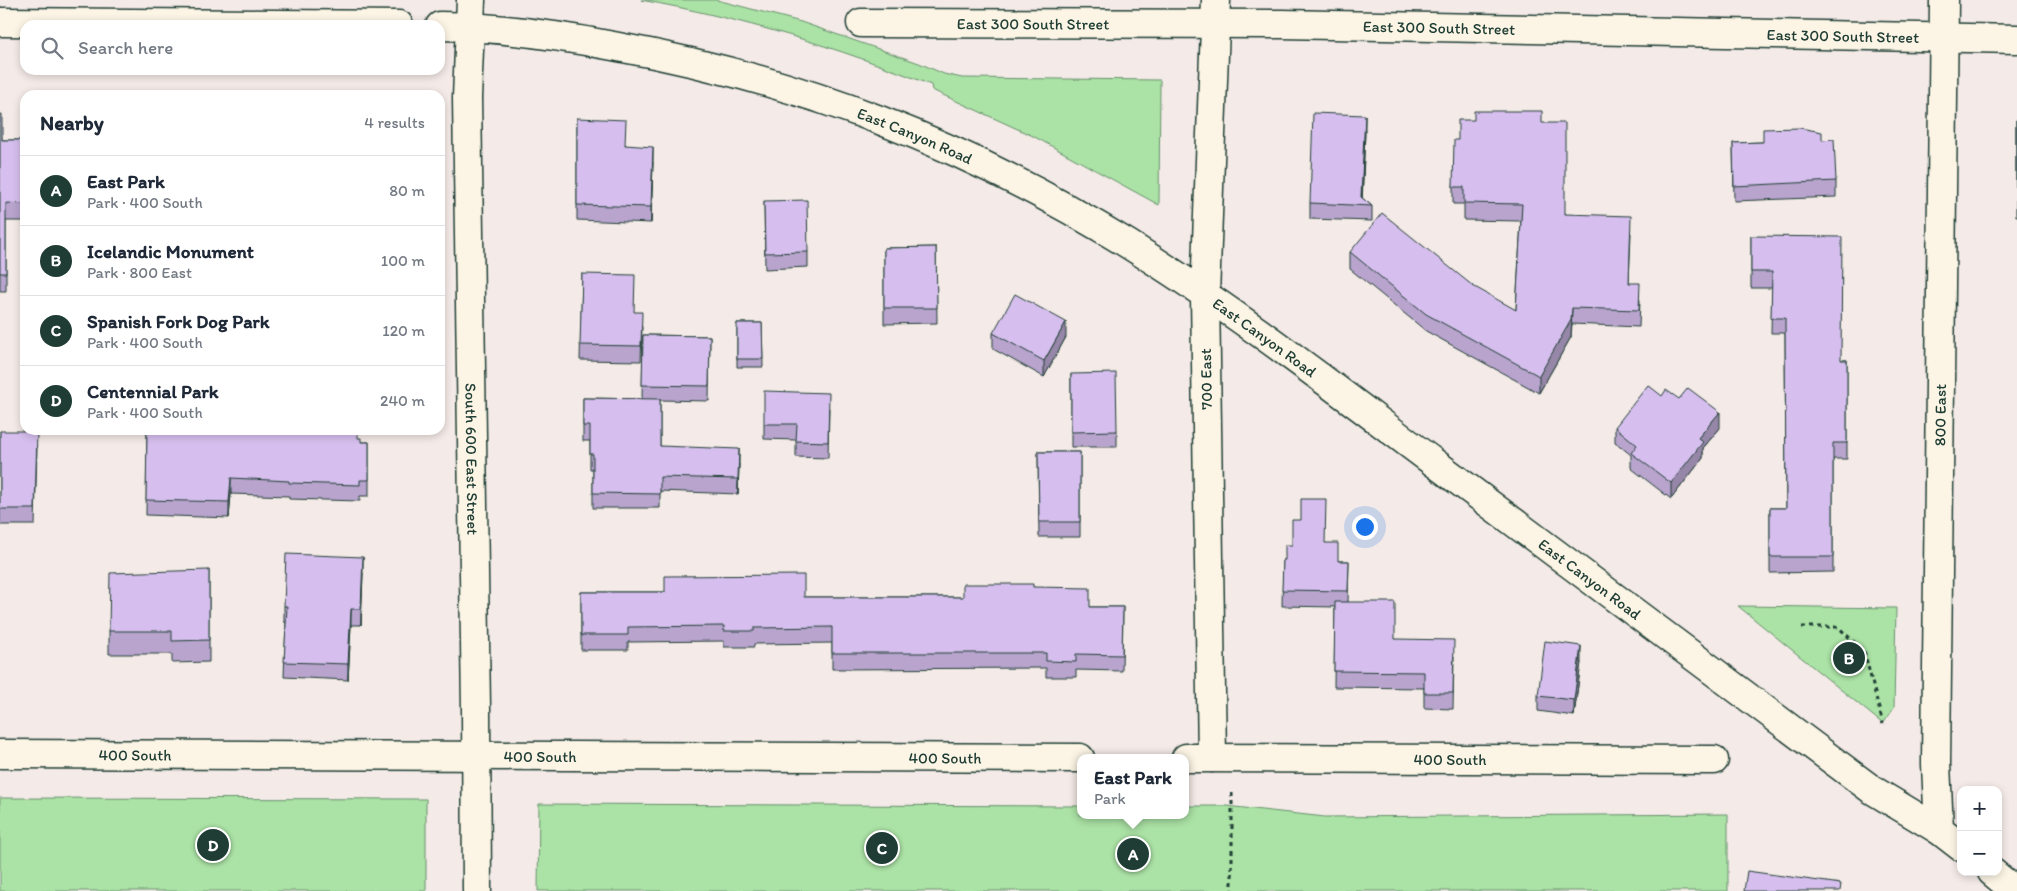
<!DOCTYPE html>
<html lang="en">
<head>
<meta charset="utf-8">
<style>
	:root { --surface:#fff; --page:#f6f6f7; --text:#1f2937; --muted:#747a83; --line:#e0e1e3; --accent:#1f3d34 }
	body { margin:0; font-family:Itim,sans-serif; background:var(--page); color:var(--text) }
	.controls { position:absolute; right:15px; bottom:15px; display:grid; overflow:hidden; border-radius:10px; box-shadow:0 2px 8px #0003 }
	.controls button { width:45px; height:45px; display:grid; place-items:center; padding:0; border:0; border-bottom:1px solid var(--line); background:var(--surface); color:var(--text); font:25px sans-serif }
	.you { position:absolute; left:1364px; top:526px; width:18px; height:18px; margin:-12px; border:4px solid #fff; border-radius:50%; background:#1a73e8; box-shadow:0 0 0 8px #1a73e833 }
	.badge { display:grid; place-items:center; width:32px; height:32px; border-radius:50%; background:var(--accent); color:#fff; font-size:16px; font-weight:700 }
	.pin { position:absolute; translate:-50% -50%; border:2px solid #fff; box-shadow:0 1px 5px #0006 }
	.popup { position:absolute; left:1077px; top:754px; width:112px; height:65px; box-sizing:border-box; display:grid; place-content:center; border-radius:10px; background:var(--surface); filter:drop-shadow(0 1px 4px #0005); font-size:16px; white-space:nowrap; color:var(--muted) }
	.popup b { font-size:19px; color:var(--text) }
	.popup::after { content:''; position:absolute; left:50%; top:100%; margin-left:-10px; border:10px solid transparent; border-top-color:var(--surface) }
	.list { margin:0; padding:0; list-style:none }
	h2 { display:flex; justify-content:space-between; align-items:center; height:65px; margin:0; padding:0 20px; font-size:21px }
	h2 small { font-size:16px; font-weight:400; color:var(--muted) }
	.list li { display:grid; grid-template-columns:32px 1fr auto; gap:15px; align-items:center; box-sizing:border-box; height:70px; padding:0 20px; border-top:1px solid var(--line) }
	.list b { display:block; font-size:19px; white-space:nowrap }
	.list p { margin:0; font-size:16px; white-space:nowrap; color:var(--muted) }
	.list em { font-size:16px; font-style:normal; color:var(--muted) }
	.icon { flex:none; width:28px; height:28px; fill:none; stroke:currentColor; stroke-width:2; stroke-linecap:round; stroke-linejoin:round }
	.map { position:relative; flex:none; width:2017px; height:891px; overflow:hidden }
	.search { position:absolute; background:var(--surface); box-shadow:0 2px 8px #0003; left:20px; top:20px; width:425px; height:55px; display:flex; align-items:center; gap:12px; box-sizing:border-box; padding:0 18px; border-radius:15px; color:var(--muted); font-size:19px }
	.panel { position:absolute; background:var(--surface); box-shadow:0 2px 8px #0003; left:20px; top:90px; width:425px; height:345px; border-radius:15px }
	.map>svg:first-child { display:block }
	.green { fill:#abe2a5; stroke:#65906c }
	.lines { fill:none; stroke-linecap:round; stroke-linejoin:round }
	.street-casing { stroke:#1f3d34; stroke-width:31 }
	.secondary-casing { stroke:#1f3d34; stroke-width:31 }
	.path { stroke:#1f3d34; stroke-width:3; stroke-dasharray:4 4; stroke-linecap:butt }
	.street { stroke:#fcf5e5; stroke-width:28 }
	.secondary { stroke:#fcf5e5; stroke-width:28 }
	.wall { fill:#b8a4cd; stroke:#1f3d34 }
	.shaded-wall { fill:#9686a7; stroke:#1f3d34 }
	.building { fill:#d6bfee; stroke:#1f3d34 }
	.labels { text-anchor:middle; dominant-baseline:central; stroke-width:5; stroke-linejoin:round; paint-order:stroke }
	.street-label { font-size:16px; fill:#1f3d34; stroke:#fcf5e5 }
</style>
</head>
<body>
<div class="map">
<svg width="2017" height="891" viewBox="0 0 2017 891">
	<rect width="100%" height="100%" fill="#f4eae7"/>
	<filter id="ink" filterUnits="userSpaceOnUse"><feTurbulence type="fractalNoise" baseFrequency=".02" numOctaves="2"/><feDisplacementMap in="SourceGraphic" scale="10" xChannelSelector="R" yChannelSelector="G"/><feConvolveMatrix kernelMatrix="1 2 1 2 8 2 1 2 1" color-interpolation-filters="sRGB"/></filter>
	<g filter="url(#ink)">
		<path class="green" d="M 641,0 L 717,0 L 801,22 L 919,63 L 944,74 L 962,78 L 1160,80 L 1159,205 L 1033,136 L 932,90 L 931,85 C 838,47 740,18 641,0 Z
			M 1738,606 L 1896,608 L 1894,708 L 1883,724 Z
			M 0,798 L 426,799 L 426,891 L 0,891 Z
			M 539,804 L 1080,806 L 1080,815 L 1186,815 L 1186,806 L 1226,806 L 1325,817 L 1728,814 L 1728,891 L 538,891 Z"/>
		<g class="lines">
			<defs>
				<g id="street">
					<path id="s1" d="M 861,23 L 1282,24 L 2017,39"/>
					<path id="s2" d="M 0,754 L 1080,758"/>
					<path id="s3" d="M 1186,758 L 1714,760"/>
					<path d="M 1212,758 L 1205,295 L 1216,0"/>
				</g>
				<g id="secondary">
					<path id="s4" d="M 471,0 L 467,98 L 476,709 L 477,891"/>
					<path d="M 0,22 L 399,25"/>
					<path id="s5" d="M 440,26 C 498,27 556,35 613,46 C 802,80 965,144 1128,244 C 1234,310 1333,387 1432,461 C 1579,570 1725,680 1871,789 L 1939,830 L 1961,847"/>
					<path id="s6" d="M 1939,830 L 1936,764 L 1944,0"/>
					<path d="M 1992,872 L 2015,891"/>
				</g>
			</defs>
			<use href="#street" class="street-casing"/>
			<use href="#secondary" class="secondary-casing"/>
			<path class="path" d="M 1802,627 L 1838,627 L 1864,651 L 1883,724
				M 1232,793 L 1232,891"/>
			<use href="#street" class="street"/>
			<use href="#secondary" class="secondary"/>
		</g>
		<path class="wall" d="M 0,114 L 2,140 L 25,140 L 25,221 L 6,221 L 6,291 L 0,291 Z
			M 577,118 L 626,145 L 653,162 L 651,223 L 577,220 Z
			M 2016,120 L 2017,120 L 2017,216 L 2016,216 Z
			M 1542,123 L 1565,214 L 1631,233 L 1629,283 L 1640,300 L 1639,327 L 1572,324 L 1571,337 L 1539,393 L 1426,331 L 1350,269 L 1350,252 L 1516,310 L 1521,221 L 1464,220 L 1464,204 L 1453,204 L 1453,187 L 1458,140 Z
			M 1365,131 L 1362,198 L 1372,206 L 1372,221 L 1310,219 L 1310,203 Z
			M 1822,140 L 1836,181 L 1836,197 L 1734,201 L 1733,143 Z
			M 764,201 L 808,252 L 808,267 L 765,269 Z
			M 1751,236 L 1841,360 L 1847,360 L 1847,459 L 1833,459 L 1833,572 L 1770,573 L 1770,508 L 1786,508 L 1785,333 L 1771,333 L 1772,288 L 1751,288 Z
			M 936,247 L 937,323 L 884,324 L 884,248 Z
			M 582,274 L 634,312 L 642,327 L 641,361 L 580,360 Z
			M 737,323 L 762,323 L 763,367 L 737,367 Z
			M 993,333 L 1066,337 L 1044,377 L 993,349 Z
			M 643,335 L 710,336 L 709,401 L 660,400 L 660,446 L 739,464 L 738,494 L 660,491 L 660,508 L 593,508 L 593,469 L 590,469 L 590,441 L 583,441 L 583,398 L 642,399 Z
			M 1071,374 L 1117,431 L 1117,447 L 1071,447 Z
			M 1679,399 L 1720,428 L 1703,448 L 1703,458 L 1671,499 L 1631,468 L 1631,455 L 1615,442 L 1615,427 Z
			M 829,408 L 828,458 L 796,457 L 796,440 L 764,439 L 764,424 Z
			M 147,430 L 358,438 L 361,442 L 369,442 L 369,496 L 360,496 L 360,501 L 289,499 L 289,496 L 231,494 L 229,518 L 146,515 Z
			M 0,431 L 37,447 L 35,525 L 0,525 Z
			M 1038,452 L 1080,452 L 1080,537 L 1039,537 Z
			M 1326,543 L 1338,561 L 1349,561 L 1348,602 L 1395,639 L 1454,656 L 1453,709 L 1424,708 L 1424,688 L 1334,687 L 1335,607 L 1282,606 L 1283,560 L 1285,560 Z
			M 209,570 L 209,662 L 172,663 L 172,654 L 109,654 L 109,631 Z
			M 363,573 L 361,625 L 351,625 L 348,680 L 284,677 L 286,622 L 284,622 L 284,606 Z
			M 1033,587 L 1090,607 L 1123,607 L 1122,671 L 1076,670 L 1076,677 L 1046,677 L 1046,668 L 832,669 L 832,643 L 754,644 L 754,647 L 724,647 L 724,641 L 628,642 L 628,650 L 581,650 L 581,592 L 665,592 L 804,597 L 963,597 Z
			M 1581,662 L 1574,716 L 1538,711 L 1538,696 Z"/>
		<path class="shaded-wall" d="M 1365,115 L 1365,131 L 1362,205 L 1361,205 Z
			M 653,147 L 653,162 L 651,223 L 651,207 Z
			M 1572,308 L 1571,337 L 1539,393 L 1539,376 Z
			M 1066,322 L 1066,337 L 1044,377 L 1044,361 Z
			M 1720,412 L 1720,428 L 1703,448 L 1703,458 L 1671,499 L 1671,483 L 1698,438 Z
			M 739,449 L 739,464 L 738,494 L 738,479 Z
			M 231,478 L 231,494 L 229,518 L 229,502 Z
			M 363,557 L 363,573 L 361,625 L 361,609 Z
			M 351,609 L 351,625 L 348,680 L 348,664 Z
			M 1581,646 L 1581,662 L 1574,716 L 1574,700 Z"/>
		<path class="building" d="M 1474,111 L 1542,111 L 1542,123 L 1565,123 L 1565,214 L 1631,216 L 1629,283 L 1640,283 L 1639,310 L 1572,308 L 1571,320 L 1539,376 L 1426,314 L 1350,252 L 1382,213 L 1473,286 L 1516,310 L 1522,204 L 1464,203 L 1464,187 L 1453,187 L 1454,140 L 1458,140 L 1458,120 L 1474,120 Z
			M 1313,113 L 1365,115 L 1361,197 L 1372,206 L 1310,203 Z
			M 0,114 L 2,114 L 2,140 L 25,140 L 25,204 L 6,203 L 6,273 L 0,273 Z
			M 577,118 L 626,120 L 625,145 L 653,147 L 651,207 L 577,205 Z
			M 2016,120 L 2017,120 L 2017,194 L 2016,194 Z
			M 1800,128 L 1822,132 L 1822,140 L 1834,139 L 1836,181 L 1734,186 L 1733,143 L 1763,142 L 1763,129 Z
			M 807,200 L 808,252 L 765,253 L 764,201 Z
			M 1751,236 L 1842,237 L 1841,360 L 1847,360 L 1847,443 L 1833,443 L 1833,557 L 1770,557 L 1770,508 L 1786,508 L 1785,318 L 1771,318 L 1772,272 L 1751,272 Z
			M 936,247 L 937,308 L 884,308 L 884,248 Z
			M 582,274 L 635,275 L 634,312 L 642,312 L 641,346 L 580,345 Z
			M 1015,294 L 1066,322 L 1044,361 L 993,333 Z
			M 737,323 L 762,323 L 763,359 L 737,359 Z
			M 643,335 L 710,336 L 709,386 L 642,385 Z
			M 1116,373 L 1117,431 L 1071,432 L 1071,374 Z
			M 1648,385 L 1662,396 L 1666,390 L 1679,399 L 1688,388 L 1720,412 L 1698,438 L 1703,442 L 1671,483 L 1631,453 L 1637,445 L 1615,427 Z
			M 764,391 L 829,393 L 828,442 L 796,441 L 797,424 L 764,424 Z
			M 583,398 L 660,399 L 660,446 L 739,449 L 738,479 L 660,477 L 660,494 L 593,493 L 593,454 L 590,454 L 590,426 L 583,426 Z
			M 147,430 L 272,430 L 310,431 L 310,430 L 358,430 L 358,438 L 361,438 L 361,442 L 369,442 L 369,480 L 360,480 L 360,485 L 289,483 L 289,481 L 231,478 L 229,502 L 146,500 Z
			M 0,431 L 37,431 L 35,509 L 0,509 Z
			M 1038,452 L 1080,452 L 1080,522 L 1039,522 Z
			M 1301,499 L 1326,499 L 1325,543 L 1338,543 L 1338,561 L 1349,561 L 1348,591 L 1282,590 L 1283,560 L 1285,560 L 1285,545 L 1292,545 L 1292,520 L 1301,520 Z
			M 286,554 L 363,557 L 361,609 L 351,609 L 348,664 L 284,662 L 287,606 L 284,606 Z
			M 209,570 L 209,640 L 172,641 L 172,631 L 109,631 L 110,573 Z
			M 804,575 L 804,597 L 963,597 L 963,584 L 1033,584 L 1033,587 L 1090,588 L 1090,607 L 1123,607 L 1122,655 L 1076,654 L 1076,662 L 1046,661 L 1046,653 L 832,653 L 832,627 L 754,628 L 754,631 L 724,631 L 724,626 L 628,627 L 628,635 L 581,635 L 581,592 L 665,592 L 665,576 Z
			M 1335,602 L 1395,602 L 1395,639 L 1454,640 L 1453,693 L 1424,693 L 1424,672 L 1334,671 Z
			M 1545,641 L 1581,646 L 1574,700 L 1538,696 Z
			M 1747,871 L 1841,884 L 1840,891 L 1744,891 Z"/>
	</g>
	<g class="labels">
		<g class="street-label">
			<text stroke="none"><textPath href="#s1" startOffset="172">East 300 South Street</textPath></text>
			<text stroke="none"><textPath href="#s1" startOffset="578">East 300 South Street</textPath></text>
			<text stroke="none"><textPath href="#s1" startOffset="982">East 300 South Street</textPath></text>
			<text stroke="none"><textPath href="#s5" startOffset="490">East Canyon Road</textPath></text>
			<text stroke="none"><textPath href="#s5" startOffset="895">East Canyon Road</textPath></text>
			<text transform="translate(1206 379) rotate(-91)">700 East</text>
			<text stroke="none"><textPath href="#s6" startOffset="415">800 East</textPath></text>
			<text stroke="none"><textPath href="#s4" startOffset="459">South 600 East Street</textPath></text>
			<text stroke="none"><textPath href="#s5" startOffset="1300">East Canyon Road</textPath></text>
			<text stroke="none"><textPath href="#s2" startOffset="135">400 South</textPath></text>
			<text stroke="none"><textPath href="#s2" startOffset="540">400 South</textPath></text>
			<text stroke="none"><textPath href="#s2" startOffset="945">400 South</textPath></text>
			<text stroke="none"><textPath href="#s3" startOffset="264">400 South</textPath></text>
		</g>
	</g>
</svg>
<div class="controls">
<button>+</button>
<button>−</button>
</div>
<div class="you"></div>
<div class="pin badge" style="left:1133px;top:854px">A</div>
<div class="popup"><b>East Park</b>Park</div>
<div class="pin badge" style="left:1849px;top:658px">B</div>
<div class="pin badge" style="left:882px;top:848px">C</div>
<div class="pin badge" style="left:213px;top:845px">D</div>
<div class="search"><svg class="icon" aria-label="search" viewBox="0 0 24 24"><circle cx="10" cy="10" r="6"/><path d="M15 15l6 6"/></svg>Search here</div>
<section class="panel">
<h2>Nearby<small>4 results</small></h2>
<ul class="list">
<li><span class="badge">A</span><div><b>East Park</b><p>Park · 400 South</p></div><em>80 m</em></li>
<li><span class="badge">B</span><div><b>Icelandic Monument</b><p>Park · 800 East</p></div><em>100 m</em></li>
<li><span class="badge">C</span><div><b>Spanish Fork Dog Park</b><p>Park · 400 South</p></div><em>120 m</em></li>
<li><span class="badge">D</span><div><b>Centennial Park</b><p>Park · 400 South</p></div><em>240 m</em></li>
</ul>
</section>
</div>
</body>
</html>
